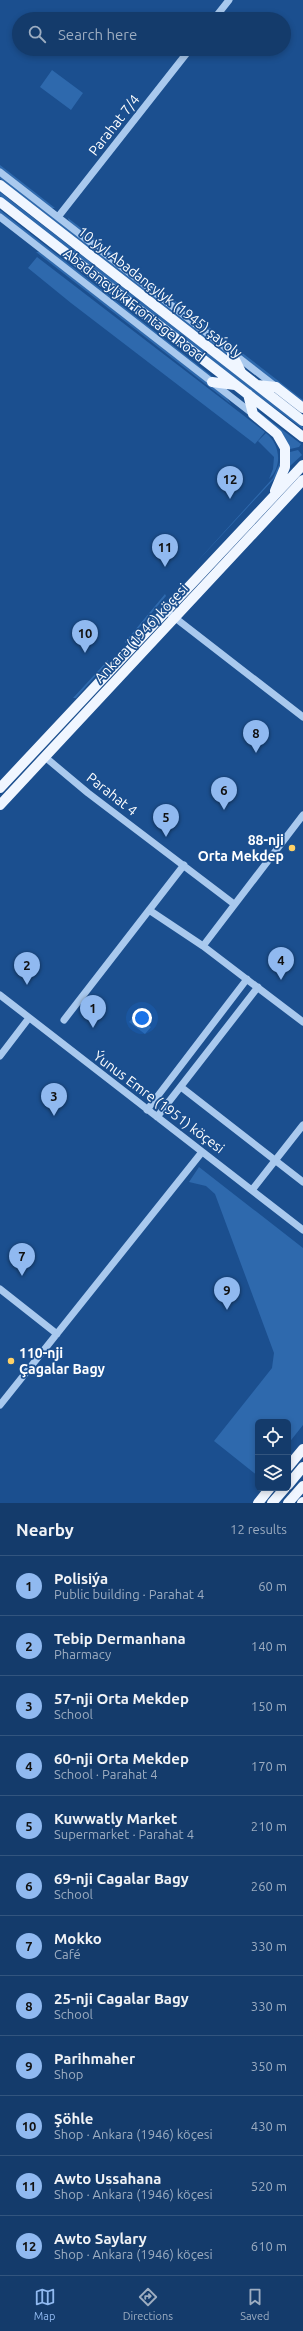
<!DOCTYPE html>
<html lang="en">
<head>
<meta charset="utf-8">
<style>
	:root { --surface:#143b6b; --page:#1d4271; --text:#f1f3f6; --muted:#9dadc1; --line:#33557e; --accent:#90b9f0 }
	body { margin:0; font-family:Ubuntu,sans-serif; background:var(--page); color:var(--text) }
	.controls { position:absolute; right:12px; bottom:12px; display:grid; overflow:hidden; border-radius:6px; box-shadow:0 2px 6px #0003 }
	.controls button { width:36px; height:36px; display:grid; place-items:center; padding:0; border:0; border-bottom:1px solid var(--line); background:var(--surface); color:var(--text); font:20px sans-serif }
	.you { position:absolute; left:142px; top:1018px; width:14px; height:14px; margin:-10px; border:3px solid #fff; border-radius:50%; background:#1a73e8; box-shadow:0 0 0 6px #1a73e833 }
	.badge { display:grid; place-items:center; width:26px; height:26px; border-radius:50%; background:var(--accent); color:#111; font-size:13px; font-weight:700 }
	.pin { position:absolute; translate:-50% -33px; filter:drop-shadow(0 1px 2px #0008) }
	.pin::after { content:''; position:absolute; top:21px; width:14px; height:12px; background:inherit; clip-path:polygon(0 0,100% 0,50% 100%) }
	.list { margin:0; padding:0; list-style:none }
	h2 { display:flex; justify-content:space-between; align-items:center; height:52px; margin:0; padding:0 16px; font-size:17px }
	h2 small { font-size:13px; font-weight:400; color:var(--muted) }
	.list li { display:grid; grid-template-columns:26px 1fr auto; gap:12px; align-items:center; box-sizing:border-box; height:60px; padding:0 16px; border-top:1px solid var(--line) }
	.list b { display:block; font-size:15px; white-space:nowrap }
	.list p { margin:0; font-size:13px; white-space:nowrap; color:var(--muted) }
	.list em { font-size:13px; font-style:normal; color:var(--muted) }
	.icon { flex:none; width:22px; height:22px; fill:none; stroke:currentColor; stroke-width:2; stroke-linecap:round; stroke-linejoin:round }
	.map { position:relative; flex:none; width:303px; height:1503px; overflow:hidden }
	.search { position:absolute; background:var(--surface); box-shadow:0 2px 6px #0003; left:12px; right:12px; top:12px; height:44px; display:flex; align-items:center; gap:10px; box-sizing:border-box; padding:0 14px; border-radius:22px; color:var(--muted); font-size:15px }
	.sheet { height:772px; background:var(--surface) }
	nav { display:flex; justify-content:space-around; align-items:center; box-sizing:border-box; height:56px; border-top:1px solid var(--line); background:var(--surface); font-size:11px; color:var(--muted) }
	nav a { display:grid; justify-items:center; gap:2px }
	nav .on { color:var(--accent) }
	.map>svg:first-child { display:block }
	.green { fill:#2e69ad }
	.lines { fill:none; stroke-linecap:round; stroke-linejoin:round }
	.minor { stroke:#a9c9ee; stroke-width:7 }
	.major { stroke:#f0f6ff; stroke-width:10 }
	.poi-dot { fill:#ffd166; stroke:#1b4f8f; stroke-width:1.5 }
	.labels { text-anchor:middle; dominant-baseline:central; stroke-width:3.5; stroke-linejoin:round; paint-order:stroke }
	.street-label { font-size:14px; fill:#fff; stroke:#1b4f8f }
	.poi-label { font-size:14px; font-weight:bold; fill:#fff; stroke:#1b4f8f; text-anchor:end }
</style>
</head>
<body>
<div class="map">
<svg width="303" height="1503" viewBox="0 0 303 1503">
	<rect width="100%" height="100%" fill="#1b4f8f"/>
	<path class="green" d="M 52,70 L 83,93 L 71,110 L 40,87 Z
		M 0,165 L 55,208 L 51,208 L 0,168 Z
		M 0,176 L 230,355 L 233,360 L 0,179 Z
		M 0,192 L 303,427 L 303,429 L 193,348 L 0,197 Z
		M 0,210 L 217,380 L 211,378 L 0,213 Z
		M 68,218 L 303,400 L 303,404 L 69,222 Z
		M 36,252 L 40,252 L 226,397 L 231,404 Z
		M 37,257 L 265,432 L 255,444 L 71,303 L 28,268 Z
		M 255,409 L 301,444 L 299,447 L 290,449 L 282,433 Z
		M 266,433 C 280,444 283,466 269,479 L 273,469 L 274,457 L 258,441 Z
		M 298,450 L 302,455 L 290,466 L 290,452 Z
		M 281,460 L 278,474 L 274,479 L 194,565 L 273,478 Z
		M 165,594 L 166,596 L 126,643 L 125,642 Z
		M 108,660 L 108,662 L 76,698 L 73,698 Z
		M 135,1015 L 151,1027 L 145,1034 L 129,1022 Z
		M 199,1167 L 303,1248 L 303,1425 L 288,1444 L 288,1422 L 258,1422 L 258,1476 L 214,1441 L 272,1368 L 274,1353 L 215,1194 L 206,1186 L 189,1182 Z"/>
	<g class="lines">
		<path class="minor" d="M 214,19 L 229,0
			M 0,172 L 275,386
			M 0,217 L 253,414
			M 58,217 L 190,49
			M 165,610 L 303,717
			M 45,757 L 88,793 L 234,904
			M 149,910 L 203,946 L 303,1022
			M 203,946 L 303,815
			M 0,995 L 303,1230
			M 64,1020 L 184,865
			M 0,1056 L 29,1018
			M 181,1087 L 303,1182
			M 147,1110 L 247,979
			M 157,1117 L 258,987
			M 252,1190 L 303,1125
			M 0,1289 L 57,1334
			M 0,1405 L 202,1152"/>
		<path class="major" d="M 0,185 L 303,421
			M 0,202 L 303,437
			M 232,354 L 241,372
			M 212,382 L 235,385
			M 257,385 L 276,387 L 303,408
			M 248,394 L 253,414 L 277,434 L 285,448 L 285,467 L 275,491
			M 0,788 L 303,465
			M 0,805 L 303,480
			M 288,1467 L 303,1449
			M 288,1485 L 303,1467
			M 258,1503 L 270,1488
			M 272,1503 L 285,1488
			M 288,1503 L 303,1486
			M 302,1503 L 303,1502"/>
	</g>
	<g class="poi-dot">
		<circle cx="292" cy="848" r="4"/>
		<circle cx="11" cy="1361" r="4"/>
	</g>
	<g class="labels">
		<g class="street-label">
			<text transform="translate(114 125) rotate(-52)">Parahat 7/4</text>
			<text transform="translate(160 292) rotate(38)">10 ýyl Abadançylyk (1945) şaýoly</text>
			<text transform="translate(134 305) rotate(38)">Abadancylyk Frontage Road</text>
			<text transform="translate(141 633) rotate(-47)">Ankara (1946) köçesi</text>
			<text transform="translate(112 794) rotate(38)">Parahat 4</text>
			<text transform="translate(159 1102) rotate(37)">Ýunus Emre (1951) köçesi</text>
		</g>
		<g class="poi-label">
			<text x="284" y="840">88-nji<tspan x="284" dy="16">Orta Mekdep</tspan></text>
			<text x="19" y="1353" text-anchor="start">110-nji<tspan x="19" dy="16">Çagalar Bagy</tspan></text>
		</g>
	</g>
</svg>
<div class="controls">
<button><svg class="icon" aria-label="locate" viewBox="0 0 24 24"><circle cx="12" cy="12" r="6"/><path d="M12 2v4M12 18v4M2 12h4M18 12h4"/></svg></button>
<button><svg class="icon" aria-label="layers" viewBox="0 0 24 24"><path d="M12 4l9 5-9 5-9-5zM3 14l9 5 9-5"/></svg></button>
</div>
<div class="you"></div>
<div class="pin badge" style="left:93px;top:1028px">1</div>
<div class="pin badge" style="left:27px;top:985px">2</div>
<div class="pin badge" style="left:54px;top:1116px">3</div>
<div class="pin badge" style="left:281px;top:980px">4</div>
<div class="pin badge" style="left:166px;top:837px">5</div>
<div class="pin badge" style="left:224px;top:810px">6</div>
<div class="pin badge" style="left:22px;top:1276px">7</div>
<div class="pin badge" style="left:256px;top:753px">8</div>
<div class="pin badge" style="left:227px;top:1310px">9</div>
<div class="pin badge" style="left:85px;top:653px">10</div>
<div class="pin badge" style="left:165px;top:567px">11</div>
<div class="pin badge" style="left:230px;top:499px">12</div>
<div class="search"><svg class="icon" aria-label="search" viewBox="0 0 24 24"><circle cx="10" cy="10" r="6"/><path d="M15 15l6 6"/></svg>Search here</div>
</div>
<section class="sheet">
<h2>Nearby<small>12 results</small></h2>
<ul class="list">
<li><span class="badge">1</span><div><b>Polisiýa</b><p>Public building · Parahat 4</p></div><em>60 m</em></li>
<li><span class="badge">2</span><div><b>Tebip Dermanhana</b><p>Pharmacy</p></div><em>140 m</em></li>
<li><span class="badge">3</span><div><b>57-nji Orta Mekdep</b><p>School</p></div><em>150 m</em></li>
<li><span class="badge">4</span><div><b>60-nji Orta Mekdep</b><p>School · Parahat 4</p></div><em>170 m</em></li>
<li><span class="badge">5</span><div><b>Kuwwatly Market</b><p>Supermarket · Parahat 4</p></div><em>210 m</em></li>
<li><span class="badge">6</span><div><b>69-nji Cagalar Bagy</b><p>School</p></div><em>260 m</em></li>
<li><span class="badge">7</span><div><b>Mokko</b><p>Café</p></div><em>330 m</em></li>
<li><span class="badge">8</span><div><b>25-nji Cagalar Bagy</b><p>School</p></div><em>330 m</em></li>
<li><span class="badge">9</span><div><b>Parihmaher</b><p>Shop</p></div><em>350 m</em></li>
<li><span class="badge">10</span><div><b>Şöhle</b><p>Shop · Ankara (1946) köçesi</p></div><em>430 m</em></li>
<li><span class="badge">11</span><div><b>Awto Ussahana</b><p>Shop · Ankara (1946) köçesi</p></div><em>520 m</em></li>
<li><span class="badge">12</span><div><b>Awto Saylary</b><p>Shop · Ankara (1946) köçesi</p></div><em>610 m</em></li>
</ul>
</section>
<nav>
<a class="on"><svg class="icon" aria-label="map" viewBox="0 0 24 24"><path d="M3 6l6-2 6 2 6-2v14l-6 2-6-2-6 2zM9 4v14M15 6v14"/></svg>Map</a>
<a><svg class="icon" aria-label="directions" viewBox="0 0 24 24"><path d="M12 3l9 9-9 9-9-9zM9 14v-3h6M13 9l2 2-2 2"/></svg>Directions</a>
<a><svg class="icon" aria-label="saved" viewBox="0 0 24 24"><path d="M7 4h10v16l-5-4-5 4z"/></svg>Saved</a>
</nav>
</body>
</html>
